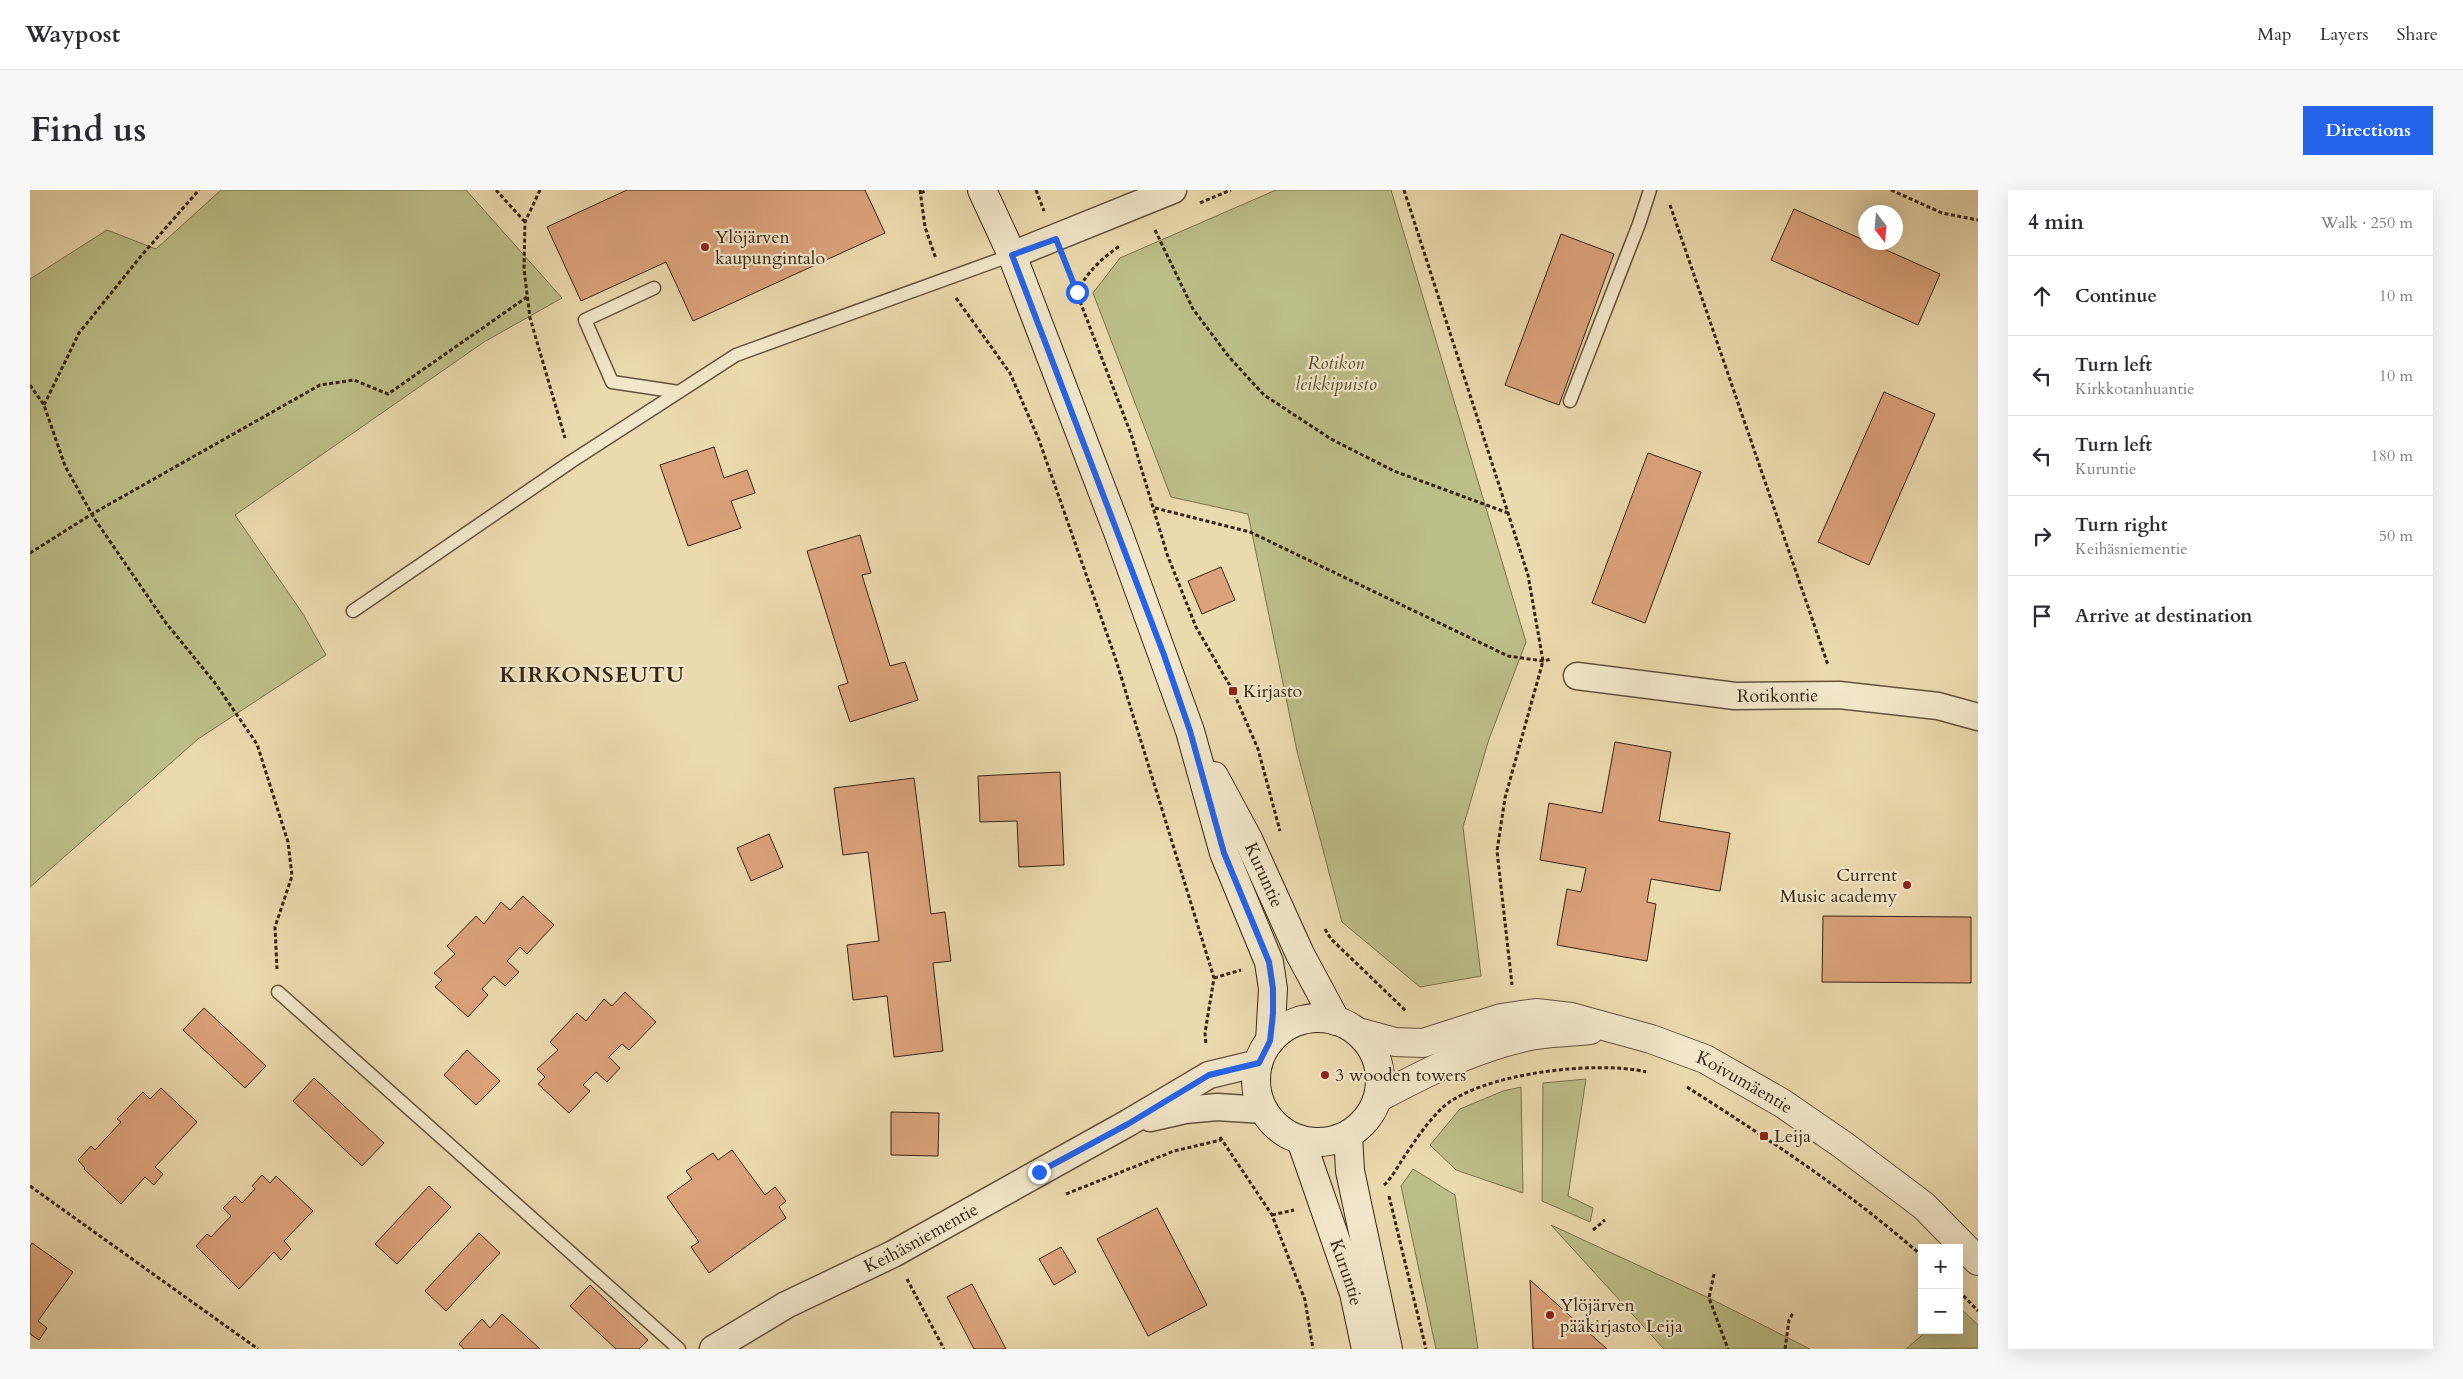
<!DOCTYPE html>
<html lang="en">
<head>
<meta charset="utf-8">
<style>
	:root { --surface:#fff; --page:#f7f7f7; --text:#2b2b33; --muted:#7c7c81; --line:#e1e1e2; --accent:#2563eb }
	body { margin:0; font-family:Cardo,serif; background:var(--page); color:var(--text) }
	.controls { position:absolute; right:15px; bottom:15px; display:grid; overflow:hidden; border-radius:0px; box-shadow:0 5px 20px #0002 }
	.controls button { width:45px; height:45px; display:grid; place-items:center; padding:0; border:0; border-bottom:1px solid var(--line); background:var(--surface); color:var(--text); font:25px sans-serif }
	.compass { position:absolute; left:1828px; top:15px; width:45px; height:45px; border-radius:50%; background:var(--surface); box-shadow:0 5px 20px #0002; rotate:164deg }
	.stop { position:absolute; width:15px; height:15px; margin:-11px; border:4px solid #2563eb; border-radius:50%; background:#fff }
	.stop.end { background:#2563eb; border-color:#fff; box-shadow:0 1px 5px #0008 }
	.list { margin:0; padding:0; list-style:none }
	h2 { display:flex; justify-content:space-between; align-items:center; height:65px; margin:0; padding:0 20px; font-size:21px }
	h2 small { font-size:16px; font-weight:400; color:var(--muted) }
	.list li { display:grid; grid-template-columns:32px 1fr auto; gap:15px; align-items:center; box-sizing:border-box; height:80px; padding:0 20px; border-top:1px solid var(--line) }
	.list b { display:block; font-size:19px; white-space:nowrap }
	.list p { margin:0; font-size:16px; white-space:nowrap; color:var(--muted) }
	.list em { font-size:16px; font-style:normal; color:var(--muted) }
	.icon { flex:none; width:28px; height:28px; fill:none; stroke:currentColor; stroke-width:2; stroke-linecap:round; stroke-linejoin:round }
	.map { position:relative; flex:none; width:1948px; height:1159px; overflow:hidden; border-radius:0px }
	header { display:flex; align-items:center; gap:30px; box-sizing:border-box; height:70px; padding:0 25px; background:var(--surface); border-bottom:1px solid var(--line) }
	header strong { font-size:24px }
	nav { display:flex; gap:28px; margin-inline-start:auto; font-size:18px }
	.intro { display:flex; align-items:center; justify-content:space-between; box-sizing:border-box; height:120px; padding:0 30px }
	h1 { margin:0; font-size:35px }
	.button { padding:12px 22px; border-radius:0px; background:var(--accent); color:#fff; font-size:18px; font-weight:700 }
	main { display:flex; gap:30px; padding:0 30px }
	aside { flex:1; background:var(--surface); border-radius:0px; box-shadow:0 5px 20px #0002 }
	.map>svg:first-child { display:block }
	.green { fill:#bcbe87; stroke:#79724e }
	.building { fill:#dba27a; stroke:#362516 }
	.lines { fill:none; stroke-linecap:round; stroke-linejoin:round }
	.service-casing { stroke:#63523c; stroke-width:15 }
	.minor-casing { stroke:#63523c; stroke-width:29 }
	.tertiary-casing { stroke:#63523c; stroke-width:30 }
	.secondary-casing { stroke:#362516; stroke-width:30 }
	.path { stroke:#362516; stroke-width:3; stroke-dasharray:4 2.5; stroke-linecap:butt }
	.service { stroke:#f2e7ca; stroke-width:12 }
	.minor { stroke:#f2e7ca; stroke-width:26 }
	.tertiary { stroke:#f2e7ca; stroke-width:28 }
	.secondary { stroke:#f2e7ca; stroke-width:28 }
	.route { stroke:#2563eb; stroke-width:6 }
	.poi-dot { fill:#8f2418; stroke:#f2e7ca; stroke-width:2 }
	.labels { text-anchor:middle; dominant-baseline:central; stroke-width:4.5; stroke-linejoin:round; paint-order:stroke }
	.poi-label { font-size:18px; fill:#362516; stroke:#f2e7ca; text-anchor:start }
	.park-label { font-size:18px; font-style:italic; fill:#584b32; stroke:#f2e7ca }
	.street-label { font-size:18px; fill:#362516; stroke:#f2e7ca }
	.district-label { font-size:22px; font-weight:bold; letter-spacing:1px; fill:#362516; stroke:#f2e7ca }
</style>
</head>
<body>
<header>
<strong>Waypost</strong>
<nav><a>Map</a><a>Layers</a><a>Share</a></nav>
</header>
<div class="intro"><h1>Find us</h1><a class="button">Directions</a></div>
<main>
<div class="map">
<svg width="1948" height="1159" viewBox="0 0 1948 1159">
	<rect width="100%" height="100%" fill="#ebdaae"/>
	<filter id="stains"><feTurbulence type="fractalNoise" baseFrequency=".004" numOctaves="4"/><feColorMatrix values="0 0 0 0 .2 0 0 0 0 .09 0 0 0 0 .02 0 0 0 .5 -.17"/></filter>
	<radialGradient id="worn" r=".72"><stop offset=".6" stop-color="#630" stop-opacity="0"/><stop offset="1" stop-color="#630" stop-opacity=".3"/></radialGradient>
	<path class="green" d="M 191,0 L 436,0 L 532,108 L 454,152 L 205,325 L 273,424 L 296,465 L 168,549 L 0,697 L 0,89 L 77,40 L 126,59 Z
		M 1246,0 L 1361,0 L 1496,452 L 1459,549 L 1433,637 L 1451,786 L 1390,797 L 1312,732 L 1267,561 L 1218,324 L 1141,307 L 1063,103 L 1090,68 Z
		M 1556,889 L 1538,1006 L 1563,1018 L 1560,1032 L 1512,1011 L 1513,893 Z
		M 1491,897 L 1493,1003 L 1426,980 L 1400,955 L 1430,919 L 1473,901 Z
		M 1383,979 L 1425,1005 L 1448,1159 L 1406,1159 L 1371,996 Z
		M 1521,1035 L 1679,1108 L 1780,1159 L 1634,1159 Z
		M 1929,1117 L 1948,1135 L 1948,1158 L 1876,1159 L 1898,1140 L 1929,1140 Z"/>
	<path class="building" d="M 597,0 L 835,0 L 855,43 L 663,131 L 636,72 L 551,111 L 517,37 Z
		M 1764,19 L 1910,84 L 1888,135 L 1741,70 Z
		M 1531,44 L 1584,64 L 1529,215 L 1475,195 Z
		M 1854,202 L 1905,224 L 1839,375 L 1788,352 Z
		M 684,257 L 694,288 L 717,280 L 725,303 L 701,311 L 711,338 L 658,356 L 630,275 Z
		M 1618,263 L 1671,282 L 1615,433 L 1562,413 Z
		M 830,345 L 841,383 L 832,385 L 860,476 L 875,472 L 888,510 L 820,532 L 808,496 L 818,493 L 777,361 Z
		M 1191,377 L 1205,410 L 1172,424 L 1158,391 Z
		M 1585,552 L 1641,562 L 1629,631 L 1700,643 L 1690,701 L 1621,689 L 1617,712 L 1626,714 L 1617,771 L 1527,755 L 1537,699 L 1551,702 L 1556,678 L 1510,670 L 1519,613 L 1572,623 Z
		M 1030,582 L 1034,675 L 989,677 L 987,631 L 950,632 L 948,586 Z
		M 884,588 L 901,724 L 915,722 L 921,771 L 903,773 L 913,861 L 864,867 L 857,806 L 823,810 L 817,755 L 849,751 L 838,662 L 813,665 L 804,598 Z
		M 739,644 L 753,677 L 721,691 L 707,658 Z
		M 493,706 L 524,735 L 497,764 L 490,757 L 477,771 L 489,782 L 475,796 L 464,786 L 452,799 L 458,805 L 438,827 L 405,797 L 412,790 L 404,783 L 425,764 L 417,756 L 446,726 L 454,734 L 471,712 L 480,720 Z
		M 1793,726 L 1941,727 L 1941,793 L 1792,792 Z
		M 595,802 L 626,832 L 599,860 L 592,854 L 579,867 L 590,878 L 577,892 L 566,882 L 553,895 L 560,901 L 539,923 L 508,894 L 515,887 L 507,879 L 528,860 L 520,852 L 547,823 L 556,831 L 574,809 L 582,816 Z
		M 174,818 L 236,876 L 215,898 L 153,840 Z
		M 437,860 L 470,891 L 446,915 L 414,885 Z
		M 284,888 L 354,953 L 332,976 L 263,911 Z
		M 131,898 L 167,932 L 125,977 L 133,984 L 124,995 L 115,987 L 91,1014 L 54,979 L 55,978 L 48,970 L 61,956 L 65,960 L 91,932 L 87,929 L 113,902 L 120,909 Z
		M 861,922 L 909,923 L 908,966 L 861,965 Z
		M 702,960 L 735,1005 L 745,997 L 756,1011 L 749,1017 L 756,1028 L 679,1083 L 661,1057 L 669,1052 L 637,1007 L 662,989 L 656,981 L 683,963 L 688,970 Z
		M 232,985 L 240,993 L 246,986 L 283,1021 L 254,1051 L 261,1059 L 251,1070 L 244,1062 L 209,1099 L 166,1056 L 177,1044 L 181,1047 L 201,1026 L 193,1018 L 205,1006 L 212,1013 L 225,999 L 222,996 Z
		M 399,996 L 421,1017 L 367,1074 L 345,1054 Z
		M 1127,1018 L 1177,1115 L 1118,1146 L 1067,1049 Z
		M 449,1043 L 470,1063 L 416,1121 L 395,1101 Z
		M 2,1053 L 43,1082 L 8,1131 L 17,1138 L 9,1150 L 0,1144 L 0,1056 Z
		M 1031,1057 L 1046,1082 L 1024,1095 L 1009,1069 Z
		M 1500,1090 L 1577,1159 L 1503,1159 Z
		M 942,1094 L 976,1159 L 944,1159 L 917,1107 Z
		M 560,1095 L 618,1150 L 609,1159 L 586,1159 L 540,1116 Z
		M 472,1124 L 510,1159 L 434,1159 L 429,1154 L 452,1129 L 460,1138 Z"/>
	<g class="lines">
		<defs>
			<path id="service" d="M 624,98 L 555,130 L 582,192 L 649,202
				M 1540,211 L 1609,34 L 1620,0
				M 323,421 L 542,271 L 706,165 L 982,65
				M 248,802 L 649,1159"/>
			<g id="minor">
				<path d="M 982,65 L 1143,0"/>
				<path id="s1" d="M 1547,486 L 1705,506 L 1809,505 L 1908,516 L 1948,527"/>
				<path d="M 1120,928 L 1155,920 L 1187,917 L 1234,920"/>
				<path id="s2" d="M 683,1159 L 756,1115 L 863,1064 L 1098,933 L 1179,885 L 1229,873"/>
			</g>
			<g id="tertiary">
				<path id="s3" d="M 1328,842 L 1365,852 L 1393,853 L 1471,828 L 1506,823 L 1541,827 L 1621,849 L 1675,869 L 1752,913 L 1813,955 L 1894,1016 L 1948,1071"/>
				<path d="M 1348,908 C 1395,883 1442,859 1495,847 C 1516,842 1539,843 1560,840"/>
			</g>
			<g id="secondary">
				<path d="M 952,0 L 982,65 L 1088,342 L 1160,541 L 1194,663 L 1239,772 L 1243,799 L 1240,851"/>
				<path id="s4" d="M 1184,586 L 1218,649 L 1270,764 L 1306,831"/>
				<circle cx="1288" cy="890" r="62"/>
				<path d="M 1318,945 L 1320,981 L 1358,1159"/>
				<path id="s5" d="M 1271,950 L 1324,1103 L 1336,1159"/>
			</g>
		</defs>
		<use href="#service" class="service-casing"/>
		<use href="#minor" class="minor-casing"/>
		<use href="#tertiary" class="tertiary-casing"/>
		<use href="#secondary" class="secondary-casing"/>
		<path class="path" d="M 466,0 L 495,32
			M 510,0 L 495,32 L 494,79 L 500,128 L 535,248
			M 890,0 L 895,37 L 906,69
			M 1006,0 L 1014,21
			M 1374,0 L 1498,385 L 1513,471 L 1475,608 L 1467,661 L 1482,795
			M 1861,0 L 1912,23 L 1948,30
			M 891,3 L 897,0
			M 1170,13 L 1201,0
			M 1640,15 L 1798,475
			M 1125,40 L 1163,119 L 1199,167 L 1234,205 L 1301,249 L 1364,281 L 1478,323
			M 1036,75 L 1101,244 L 1137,364 L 1166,437 L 1203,501 L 1228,559 L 1250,641
			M 1047,102 C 1058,81 1072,68 1091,55
			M 926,108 L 980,183 L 1009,250 L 1085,467 L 1184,788 L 1175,843 L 1176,855
			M 0,195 L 14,215 L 35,276 L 64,328 L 136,433 L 185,493 L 227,554 L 258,652 L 262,686 L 245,737 L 247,779
			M 14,215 L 49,143 L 111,66 L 169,0
			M 1125,318 L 1220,342 L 1478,466 L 1513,471 L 1522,469
			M 0,363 L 62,324 L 290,195 L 324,190 L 358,204 L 497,107
			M 1295,739 L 1301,749 L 1376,821
			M 1184,788 L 1211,780
			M 1657,897 C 1738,949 1820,1002 1892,1066
			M 1190,947 L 1242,1025 L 1275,1110 L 1283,1159
			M 1354,995 C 1361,989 1367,978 1372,970 C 1384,952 1396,934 1411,919 C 1448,883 1568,870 1616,882
			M 0,996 L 228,1159
			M 1036,1004 L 1144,961 L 1191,950
			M 1359,1006 L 1396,1159
			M 1242,1025 L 1264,1020
			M 1563,1040 L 1575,1030
			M 1684,1084 L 1679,1108 L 1698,1159
			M 877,1089 L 914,1159
			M 1929,1101 L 1948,1121
			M 1755,1159 L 1759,1130 L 1763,1123"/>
		<use href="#service" class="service"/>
		<use href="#minor" class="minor"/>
		<use href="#tertiary" class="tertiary"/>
		<use href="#secondary" class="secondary"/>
	</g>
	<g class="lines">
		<path class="route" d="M 1009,982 L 1098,934 L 1179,885 L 1229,873 L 1240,851 L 1243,824 L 1243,799 L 1239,772 L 1194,663 L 1160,541 L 1134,465 L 982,65 L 1026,49 L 1047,102"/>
	</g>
	<g class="poi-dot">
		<circle cx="675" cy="57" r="5"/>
		<rect x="1198" y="496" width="10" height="10" rx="2.5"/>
		<circle cx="1877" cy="695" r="5"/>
		<circle cx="1295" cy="885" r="5"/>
		<rect x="1729" y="941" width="10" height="10" rx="2.5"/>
		<circle cx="1520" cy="1125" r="5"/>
	</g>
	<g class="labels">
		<g class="poi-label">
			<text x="685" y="47">Ylöjärven<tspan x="685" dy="21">kaupungintalo</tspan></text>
			<text x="1213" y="501">Kirjasto</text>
			<text x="1867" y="685" text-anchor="end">Current<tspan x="1867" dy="21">Music academy</tspan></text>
			<text x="1305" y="885">3 wooden towers</text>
			<text x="1744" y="946">Leija</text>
			<text x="1530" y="1115">Ylöjärven<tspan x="1530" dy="21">pääkirjasto Leija</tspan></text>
		</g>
		<g class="park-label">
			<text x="1306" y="173">Rotikon<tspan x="1306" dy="21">leikkipuisto</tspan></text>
		</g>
		<g class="street-label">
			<text stroke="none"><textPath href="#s1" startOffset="202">Rotikontie</textPath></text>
			<text stroke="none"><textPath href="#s4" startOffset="111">Kuruntie</textPath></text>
			<text stroke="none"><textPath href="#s3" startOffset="405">Koivumäentie</textPath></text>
			<text stroke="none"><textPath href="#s2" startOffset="236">Keihäsniementie</textPath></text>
			<text stroke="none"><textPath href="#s5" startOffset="140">Kuruntie</textPath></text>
		</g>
		<g class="district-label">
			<text x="562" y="485">KIRKONSEUTU</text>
		</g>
	</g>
	<rect width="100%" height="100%" filter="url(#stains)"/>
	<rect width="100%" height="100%" fill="url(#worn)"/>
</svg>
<div class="controls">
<button>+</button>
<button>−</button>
</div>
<svg class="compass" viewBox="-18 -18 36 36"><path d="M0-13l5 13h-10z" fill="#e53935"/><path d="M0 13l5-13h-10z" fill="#7c7c81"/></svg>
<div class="stop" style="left:1047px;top:102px"></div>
<div class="stop end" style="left:1009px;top:982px"></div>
</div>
<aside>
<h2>4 min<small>Walk · 250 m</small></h2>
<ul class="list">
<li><svg class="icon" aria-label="ahead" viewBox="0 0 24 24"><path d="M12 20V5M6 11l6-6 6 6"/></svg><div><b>Continue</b></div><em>10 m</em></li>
<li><svg class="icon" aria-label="left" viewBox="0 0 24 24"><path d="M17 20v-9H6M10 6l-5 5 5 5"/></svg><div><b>Turn left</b><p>Kirkkotanhuantie</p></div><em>10 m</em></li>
<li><svg class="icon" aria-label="left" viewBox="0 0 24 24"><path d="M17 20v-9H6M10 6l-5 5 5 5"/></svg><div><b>Turn left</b><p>Kuruntie</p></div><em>180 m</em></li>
<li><svg class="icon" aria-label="right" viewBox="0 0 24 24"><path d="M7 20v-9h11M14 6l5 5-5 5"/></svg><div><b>Turn right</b><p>Keihäsniementie</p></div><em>50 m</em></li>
<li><svg class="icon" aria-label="arrive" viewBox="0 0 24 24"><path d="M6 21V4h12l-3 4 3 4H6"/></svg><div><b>Arrive at destination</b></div></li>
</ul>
</aside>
</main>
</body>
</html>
